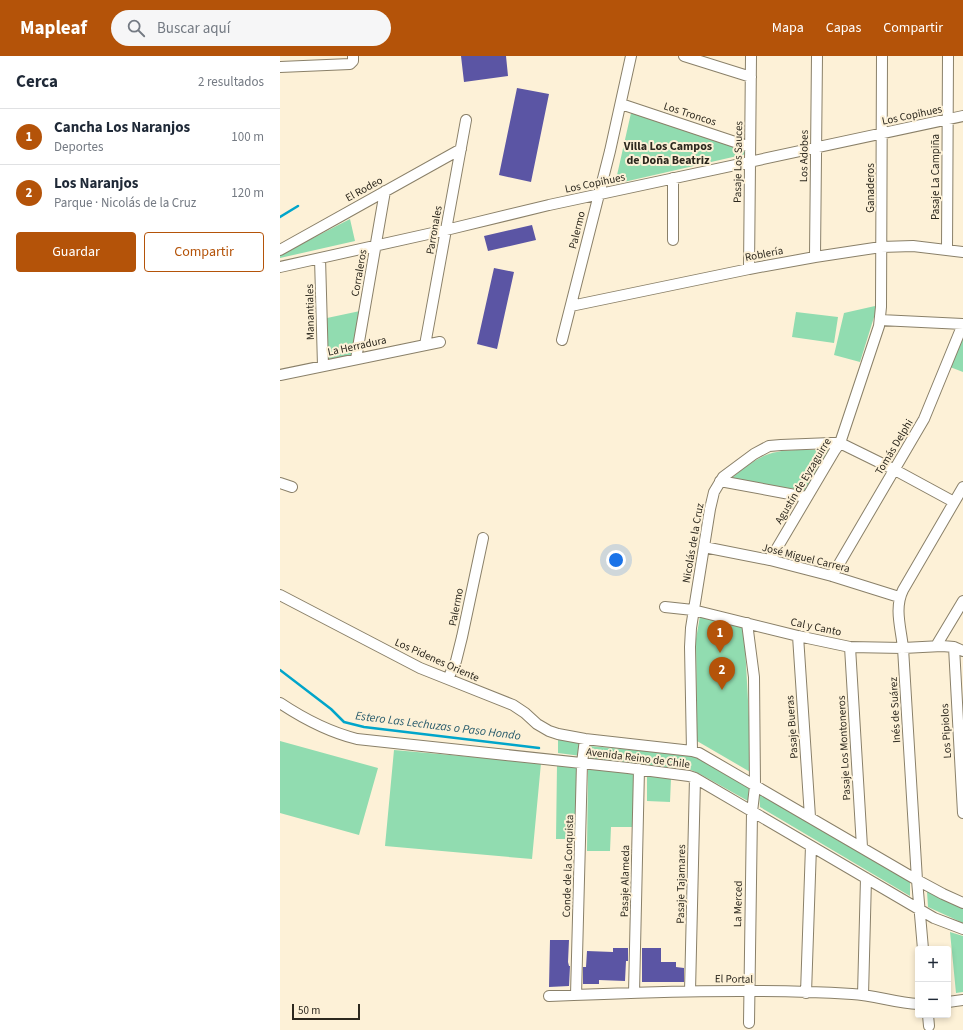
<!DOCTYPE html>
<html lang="es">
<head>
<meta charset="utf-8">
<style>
	:root { --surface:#fff; --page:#f6f6f7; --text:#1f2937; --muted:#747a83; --line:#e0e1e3; --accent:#b45309 }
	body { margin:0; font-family:"Source Sans 3",sans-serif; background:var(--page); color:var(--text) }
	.controls { position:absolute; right:12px; bottom:12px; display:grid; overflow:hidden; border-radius:4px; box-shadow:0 2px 6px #0003 }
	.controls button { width:36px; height:36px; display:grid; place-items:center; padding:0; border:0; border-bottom:1px solid var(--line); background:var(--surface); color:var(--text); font:20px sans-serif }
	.scale { position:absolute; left:12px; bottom:10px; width:68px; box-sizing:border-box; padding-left:4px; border:2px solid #2c281e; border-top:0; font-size:11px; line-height:14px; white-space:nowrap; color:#2c281e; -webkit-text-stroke:3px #fdf1d7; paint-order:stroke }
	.you { position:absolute; left:336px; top:504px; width:14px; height:14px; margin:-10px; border:3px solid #fff; border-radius:50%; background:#1a73e8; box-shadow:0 0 0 6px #1a73e833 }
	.badge { display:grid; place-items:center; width:26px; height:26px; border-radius:50%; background:var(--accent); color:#fff; font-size:13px; font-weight:700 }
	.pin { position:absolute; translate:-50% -33px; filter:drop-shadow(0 1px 2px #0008) }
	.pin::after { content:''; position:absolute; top:21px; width:14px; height:12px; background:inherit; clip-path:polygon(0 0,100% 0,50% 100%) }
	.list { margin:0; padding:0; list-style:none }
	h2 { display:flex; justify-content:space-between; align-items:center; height:52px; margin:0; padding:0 16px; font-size:17px }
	h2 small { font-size:13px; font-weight:400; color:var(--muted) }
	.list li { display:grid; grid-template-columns:26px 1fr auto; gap:12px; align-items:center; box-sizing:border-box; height:56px; padding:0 16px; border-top:1px solid var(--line) }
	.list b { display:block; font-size:15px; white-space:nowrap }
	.list p { margin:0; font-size:13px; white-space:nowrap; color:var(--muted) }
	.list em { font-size:13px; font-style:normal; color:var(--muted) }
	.actions { display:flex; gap:8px; padding:12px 16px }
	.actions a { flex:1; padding:9px 0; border:1px solid var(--accent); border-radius:4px; text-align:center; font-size:14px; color:var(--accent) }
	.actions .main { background:var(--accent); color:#fff }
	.icon { flex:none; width:22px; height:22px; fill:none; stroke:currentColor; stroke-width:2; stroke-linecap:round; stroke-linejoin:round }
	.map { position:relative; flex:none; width:683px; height:974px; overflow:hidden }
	header { display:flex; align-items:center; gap:24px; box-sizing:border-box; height:56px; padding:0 20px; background:var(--accent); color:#fff }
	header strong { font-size:19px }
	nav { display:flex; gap:22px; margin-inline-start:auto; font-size:14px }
	.search { width:280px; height:36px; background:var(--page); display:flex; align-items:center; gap:10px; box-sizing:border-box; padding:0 14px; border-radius:22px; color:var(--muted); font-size:15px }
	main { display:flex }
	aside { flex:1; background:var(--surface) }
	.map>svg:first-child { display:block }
	.green { fill:#91dcb0 }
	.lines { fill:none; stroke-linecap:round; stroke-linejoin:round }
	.stream { stroke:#01a5ca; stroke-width:2.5 }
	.building { fill:#5b55a4 }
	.minor-casing { stroke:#8a8069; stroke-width:12 }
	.minor { stroke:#fff; stroke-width:10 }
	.labels { text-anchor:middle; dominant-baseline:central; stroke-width:4; stroke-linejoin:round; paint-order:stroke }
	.street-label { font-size:11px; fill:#2c281e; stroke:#fdf1d7 }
	.neighbourhood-label { font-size:12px; font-weight:bold; fill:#2c281e; stroke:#fdf1d7 }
	.water-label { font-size:12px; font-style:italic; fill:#275b6c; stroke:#fdf1d7 }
</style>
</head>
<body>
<header>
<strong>Mapleaf</strong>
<div class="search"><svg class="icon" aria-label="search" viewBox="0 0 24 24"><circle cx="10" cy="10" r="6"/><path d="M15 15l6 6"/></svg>Buscar aquí</div>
<nav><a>Mapa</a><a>Capas</a><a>Compartir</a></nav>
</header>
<main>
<aside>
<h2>Cerca<small>2 resultados</small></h2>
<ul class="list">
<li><span class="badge">1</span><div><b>Cancha Los Naranjos</b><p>Deportes</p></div><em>100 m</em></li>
<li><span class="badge">2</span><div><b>Los Naranjos</b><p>Parque · Nicolás de la Cruz</p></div><em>120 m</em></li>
</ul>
<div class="actions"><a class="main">Guardar</a><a>Compartir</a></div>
</aside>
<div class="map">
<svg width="683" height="974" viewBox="0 0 683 974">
	<rect width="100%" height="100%" fill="#fdf1d7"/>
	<path class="green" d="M 351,57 L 465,92 L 466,98 L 335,128 Z
		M 70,163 L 75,185 L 0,202 L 0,199 Z
		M 595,250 L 595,258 L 580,306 L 554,299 L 564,257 Z
		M 80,255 L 72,299 L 48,304 L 47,262 Z
		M 516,256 L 558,261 L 554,287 L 512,281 Z
		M 683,277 L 683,316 L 670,311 Z
		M 553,394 L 528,435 L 450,423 C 462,414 474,403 489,398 C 505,392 535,394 553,394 Z
		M 420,560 L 464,572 L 472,717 L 417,685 L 416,583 Z
		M 278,681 L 302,685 L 301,700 L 278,697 Z
		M 0,685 L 98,712 L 79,779 L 0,757 Z
		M 310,690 L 411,699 L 422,701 L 469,731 L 468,745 L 420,718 L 409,713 L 310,704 Z
		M 114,694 L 261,707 L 252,803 L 105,790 Z
		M 277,709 L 300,711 L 298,783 L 276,783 Z
		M 308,713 L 356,718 L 355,771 L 331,771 L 330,795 L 307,795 Z
		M 367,720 L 391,722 L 390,746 L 367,745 Z
		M 479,737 L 630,825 L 630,840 L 480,751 Z
		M 647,835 L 683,852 L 683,867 L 648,851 Z
		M 670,876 L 683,880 L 683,936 L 676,937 Z"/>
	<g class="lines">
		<path class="stream" d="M 0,161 L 18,150
			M 0,614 L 51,653 L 64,666 L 84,671 L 259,692"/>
	</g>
	<path class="building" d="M 181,0 L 226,0 L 228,20 L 184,26 Z
		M 237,32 L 269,38 L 251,126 L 219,119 Z
		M 252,169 L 256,184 L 208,195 L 204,180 Z
		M 214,212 L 234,216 L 217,293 L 197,288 Z
		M 270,884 L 289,884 L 288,906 L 289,910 L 290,910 L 289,930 L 269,931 Z
		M 333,892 L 348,892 L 348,905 L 346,905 L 345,925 L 319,924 L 319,928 L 303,928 L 303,911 L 306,911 L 307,895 L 333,896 Z
		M 362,892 L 381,892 L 381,906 L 396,906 L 396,911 L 404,912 L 404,926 L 362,926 Z"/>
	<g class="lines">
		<defs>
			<path id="minor" d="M 404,0 L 471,21
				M 0,11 L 70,8 L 73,5 L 73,0
				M 341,48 L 470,91
				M 393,184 L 393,122
				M 0,194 L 181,93
				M 667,194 L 668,0
				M 535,201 L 537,0
				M 40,202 L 43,310
				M 0,211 L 166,174 L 269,149 L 683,60
				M 469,213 L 471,0
				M 291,250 L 469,213 L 535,201 L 601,191 L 633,190 L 683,196
				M 600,264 L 683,268
				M 282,284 L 330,95 L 351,0
				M 145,289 L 186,64
				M 76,303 L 105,135
				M 0,319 L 160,286
				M 440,425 L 526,441
				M 0,427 L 12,431
				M 424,491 L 490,504 L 552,520 L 619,541
				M 490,504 L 555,394 L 560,387 L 599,270 L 601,251 L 602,0
				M 552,520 L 644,363 L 683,268
				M 0,539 L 140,612 L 233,649 L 245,657 L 257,668 L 269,675 L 278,678 L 305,683 L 412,695 L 419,697 L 637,824 L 663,838 L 683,847
				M 385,551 L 413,554 L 518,580 L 570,591 L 623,592 L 662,590 L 674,591 L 683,595
				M 467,567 L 474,621 L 475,730 L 472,756 L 469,967
				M 518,580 L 530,761
				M 656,590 L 683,545
				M 570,591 L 582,791
				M 674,591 L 683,757
				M 168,623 L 176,605 L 182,581 L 203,482
				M 0,647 C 24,663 49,676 77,683 L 348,712 L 409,720 L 415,722 L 654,862 L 683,873
				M 412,695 L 410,591 L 411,572 L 430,453 L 434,436 L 443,421 L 474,398 L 489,390 L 501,389 L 551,387 L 560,387 L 615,414 L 674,446
				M 643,893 L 637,824 L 623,592 C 621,572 614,552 623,534 L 683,431
				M 410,935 L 415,722
				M 354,937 L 359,713
				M 526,937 L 531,790
				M 296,939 L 302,707 L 305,683
				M 583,939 L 586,822
				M 269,940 C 370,936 471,932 572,938 C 594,939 616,947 638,948
				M 668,946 L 683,944
				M 648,959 L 649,970"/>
		</defs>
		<use href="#minor" class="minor-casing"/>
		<use href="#minor" class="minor"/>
	</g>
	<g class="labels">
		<g class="street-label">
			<text transform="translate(410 58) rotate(18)">Los Troncos</text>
			<text transform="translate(632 59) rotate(-12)">Los Copihues</text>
			<text transform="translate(524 100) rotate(-89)">Los Adobes</text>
			<text transform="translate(458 106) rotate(-89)">Pasaje Los Sauces</text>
			<text transform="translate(655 121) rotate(-90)">Pasaje La Campiña</text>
			<text transform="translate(315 127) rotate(-12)">Los Copihues</text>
			<text transform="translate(590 132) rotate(-90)">Ganaderos</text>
			<text transform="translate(84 133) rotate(-29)">El Rodeo</text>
			<text transform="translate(154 174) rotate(-80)">Parronales</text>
			<text transform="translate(297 174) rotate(-76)">Palermo</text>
			<text transform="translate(484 198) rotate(-11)">Roblería</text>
			<text transform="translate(79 217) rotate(-80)">Corraleros</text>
			<text transform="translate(30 256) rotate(-91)">Manantiales</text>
			<text transform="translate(77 290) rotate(-12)">La Herradura</text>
			<text transform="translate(614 391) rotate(-59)">Tomás Delphi</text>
			<text transform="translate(523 425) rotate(-59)">Agustín de Eyzaguirre</text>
			<text transform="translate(413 487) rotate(-80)">Nicolás de la Cruz</text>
			<text transform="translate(526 502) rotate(14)">José Miguel Carrera</text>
			<text transform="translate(176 551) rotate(-79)">Palermo</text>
			<text transform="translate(536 571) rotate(12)">Cal y Canto</text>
			<text transform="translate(157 604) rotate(24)">Los Pidenes Oriente</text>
			<text transform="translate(615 654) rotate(-93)">Inés de Suárez</text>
			<text transform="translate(512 671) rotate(-94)">Pasaje Bueras</text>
			<text transform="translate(666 675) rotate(-93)">Los Pipiolos</text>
			<text transform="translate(564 692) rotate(-93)">Pasaje Los Montoneros</text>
			<text transform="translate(358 702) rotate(7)">Avenida Reino de Chile</text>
			<text transform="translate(288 810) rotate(-88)">Conde de la Conquista</text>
			<text transform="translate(345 825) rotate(-89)">Pasaje Alameda</text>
			<text transform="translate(401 828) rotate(-89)">Pasaje Tajamares</text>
			<text transform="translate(458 848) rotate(-89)">La Merced</text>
			<text transform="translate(454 923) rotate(1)">El Portal</text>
		</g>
		<g class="neighbourhood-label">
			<text x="388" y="90">Villa Los Campos<tspan x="388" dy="14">de Doña Beatriz</tspan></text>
		</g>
		<g class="water-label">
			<text transform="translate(158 670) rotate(7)">Estero Las Lechuzas o Paso Hondo</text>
		</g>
	</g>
</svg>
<div class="controls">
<button>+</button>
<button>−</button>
</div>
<div class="scale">50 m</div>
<div class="you"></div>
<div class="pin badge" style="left:440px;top:597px">1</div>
<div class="pin badge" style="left:442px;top:634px">2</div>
</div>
</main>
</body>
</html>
